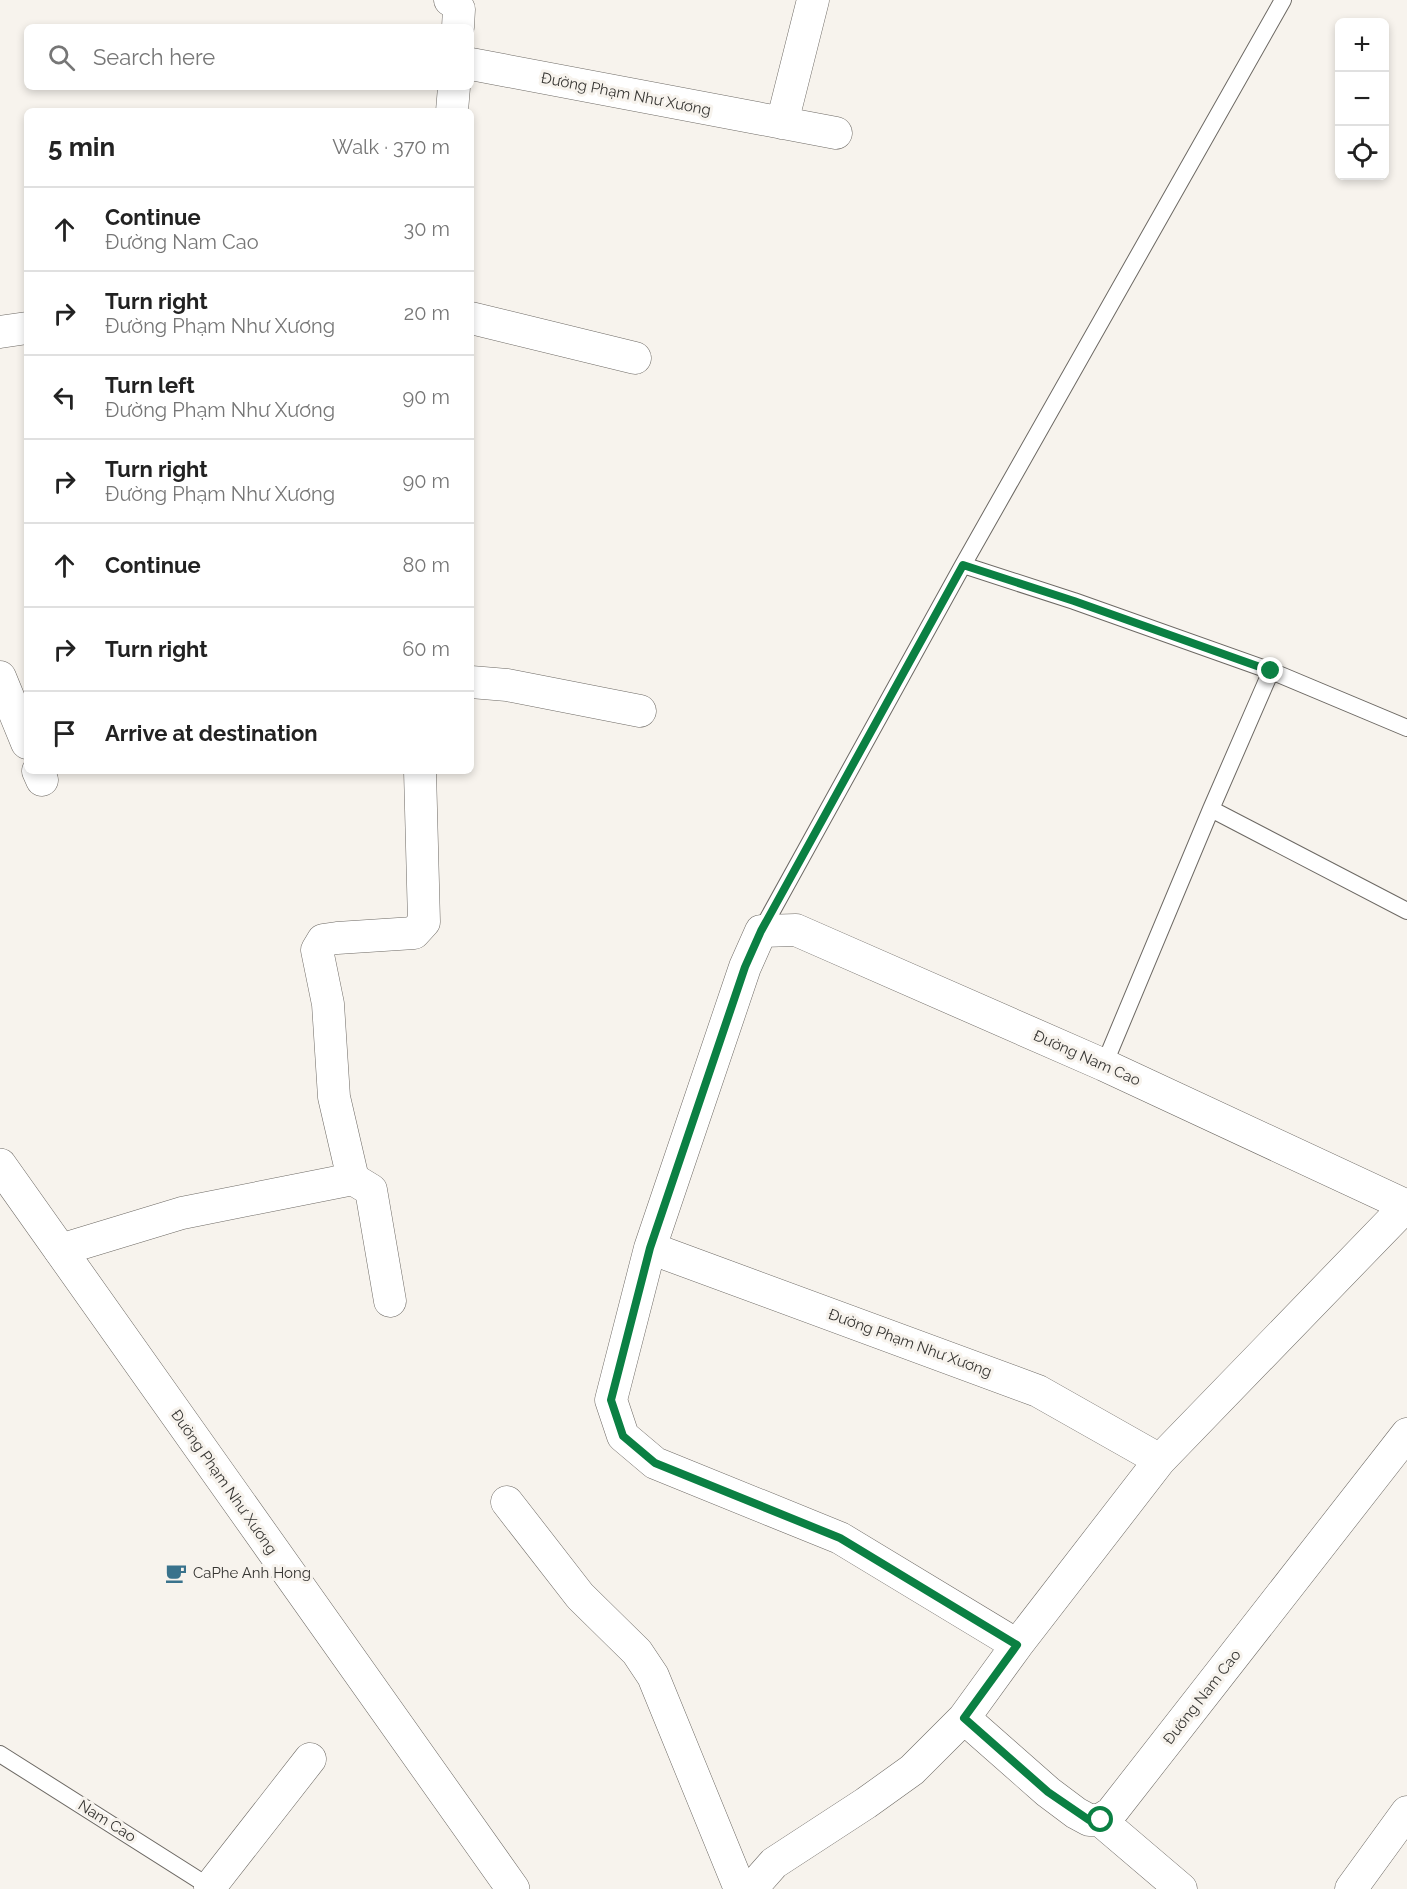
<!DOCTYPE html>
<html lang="en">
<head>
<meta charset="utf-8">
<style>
	:root { --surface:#fff; --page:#f2f2f2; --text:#222; --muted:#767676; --line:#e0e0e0 }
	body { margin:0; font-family:Raleway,sans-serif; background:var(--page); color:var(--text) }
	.controls { position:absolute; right:18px; top:18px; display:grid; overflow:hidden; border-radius:9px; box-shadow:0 3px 9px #0003 }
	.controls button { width:54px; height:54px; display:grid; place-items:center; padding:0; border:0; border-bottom:2px solid var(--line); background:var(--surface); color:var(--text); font:30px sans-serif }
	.stop { position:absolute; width:18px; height:18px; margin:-14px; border:4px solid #0b8043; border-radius:50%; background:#fff }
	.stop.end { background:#0b8043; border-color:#fff; box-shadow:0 2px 6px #0008 }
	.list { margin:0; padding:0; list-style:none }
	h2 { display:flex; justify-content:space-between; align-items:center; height:78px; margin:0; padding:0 24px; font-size:26px }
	h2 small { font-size:20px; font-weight:400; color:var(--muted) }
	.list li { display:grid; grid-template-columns:39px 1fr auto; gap:18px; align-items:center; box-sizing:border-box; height:84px; padding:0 24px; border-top:2px solid var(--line) }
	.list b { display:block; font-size:22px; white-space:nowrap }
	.list p { margin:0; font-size:20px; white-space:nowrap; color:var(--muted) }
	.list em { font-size:20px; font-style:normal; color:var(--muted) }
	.icon { flex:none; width:33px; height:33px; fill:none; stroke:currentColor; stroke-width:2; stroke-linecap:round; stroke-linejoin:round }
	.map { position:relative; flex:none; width:1407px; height:1889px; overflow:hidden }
	.search { position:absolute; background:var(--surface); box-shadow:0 3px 9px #0003; left:24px; top:24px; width:450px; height:66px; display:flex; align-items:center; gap:15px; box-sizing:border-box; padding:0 21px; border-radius:9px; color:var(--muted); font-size:22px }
	.panel { position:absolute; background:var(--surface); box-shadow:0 3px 9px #0003; left:24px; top:108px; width:450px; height:666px; border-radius:9px }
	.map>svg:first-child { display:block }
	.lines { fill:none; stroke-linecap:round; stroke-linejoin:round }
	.lane-casing { stroke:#6d6964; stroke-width:18 }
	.street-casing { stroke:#6d6964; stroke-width:33 }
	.secondary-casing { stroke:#6d6964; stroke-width:34 }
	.lane { stroke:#fff; stroke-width:16 }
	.street { stroke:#fff; stroke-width:32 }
	.secondary { stroke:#fff; stroke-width:33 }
	.route { stroke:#0b8043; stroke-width:8 }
	.labels { text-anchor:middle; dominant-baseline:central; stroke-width:6; stroke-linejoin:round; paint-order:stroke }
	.street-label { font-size:15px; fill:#373633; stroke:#f7f3ed }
	.poi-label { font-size:15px; fill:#373633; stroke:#f7f3ed; text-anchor:start }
</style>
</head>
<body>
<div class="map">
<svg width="1407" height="1889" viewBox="0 0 1407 1889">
	<rect width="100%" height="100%" fill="#f7f3ed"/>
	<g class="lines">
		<defs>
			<path id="lane" d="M 963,565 L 1074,601 L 1271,671 L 1407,728
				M 1211,809 L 1407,911
				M 761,931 L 963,565 L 1283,0
				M 1104,1065 L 1211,809 L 1271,671
				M 0,1754 L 213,1889"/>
			<path id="street" d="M 450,0 L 454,1 L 459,9 L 458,27
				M 471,64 L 836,133
				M 452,111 L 454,87
				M 782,123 L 813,0
				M 471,318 L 635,358
				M 0,332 L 27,328
				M 0,677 L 27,743
				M 471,682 L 507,685 L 640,711
				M 38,771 L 42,780
				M 650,1248 L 1038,1391 L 1160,1460
				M 60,1250 L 182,1213 L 353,1179
				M 390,1301 L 371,1190 L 353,1179 L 334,1097 L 328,1004 L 317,950 L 323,940 L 337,938 L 414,933 L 424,922 L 420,771
				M 507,1502 L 580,1596 L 637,1652 L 653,1676 L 740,1889
				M 1017,1645 L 840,1538 L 655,1463 L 623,1436 L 611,1400 L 650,1248 L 745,967 L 761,931 L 796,930 L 1104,1065 L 1407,1206
				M 964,1718 L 1048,1792 L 1076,1813 L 1089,1820 L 1100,1820 L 1111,1813 L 1407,1434
				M 1100,1820 L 1181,1889
				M 210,1887 L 310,1759
				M 751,1889 L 774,1863 L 866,1803 L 912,1770 L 964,1718 L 1017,1645 L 1160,1460 L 1406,1206
				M 1351,1889 L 1407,1812"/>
			<path id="secondary" d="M 0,1165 L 513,1889"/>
		</defs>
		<use href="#lane" class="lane-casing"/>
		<use href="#street" class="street-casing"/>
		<use href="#secondary" class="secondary-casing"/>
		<use href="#lane" class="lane"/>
		<use href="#street" class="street"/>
		<use href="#secondary" class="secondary"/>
	</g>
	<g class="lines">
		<path class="route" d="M 1101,1820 L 1089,1820 L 1048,1792 L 964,1718 L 1017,1645 L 840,1538 L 655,1463 L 623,1436 L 611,1400 L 650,1248 L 745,967 L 761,931 L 963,565 L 1074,601 L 1271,671"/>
	</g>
	<defs>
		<symbol id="cafe-bare" viewBox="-9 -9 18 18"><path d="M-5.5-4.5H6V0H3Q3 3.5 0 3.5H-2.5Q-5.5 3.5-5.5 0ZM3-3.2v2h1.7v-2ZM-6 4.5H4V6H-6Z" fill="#39728c" stroke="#f7f3ed" stroke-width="2.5" paint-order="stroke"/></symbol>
	</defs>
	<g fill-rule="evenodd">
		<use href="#cafe-bare" x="161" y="1558" width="30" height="30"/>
	</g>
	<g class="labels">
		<g class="street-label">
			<text transform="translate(626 94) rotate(11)">Đường Phạm Như Xương</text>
			<text transform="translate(1087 1058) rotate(24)">Đường Nam Cao</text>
			<text transform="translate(910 1343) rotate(20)">Đường Phạm Như Xương</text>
			<text transform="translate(224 1482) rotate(55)">Đường Phạm Như Xương</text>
			<text transform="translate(1202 1697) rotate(-52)">Đường Nam Cao</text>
			<text transform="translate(107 1821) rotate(32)">Nam Cao</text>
		</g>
		<g class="poi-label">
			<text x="193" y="1573">CaPhe Anh Hong</text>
		</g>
	</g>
</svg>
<div class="controls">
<button>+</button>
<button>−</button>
<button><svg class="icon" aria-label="locate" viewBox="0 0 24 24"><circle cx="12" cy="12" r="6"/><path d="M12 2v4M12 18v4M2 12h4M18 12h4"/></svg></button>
</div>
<div class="stop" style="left:1101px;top:1820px"></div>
<div class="stop end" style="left:1271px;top:671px"></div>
<div class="search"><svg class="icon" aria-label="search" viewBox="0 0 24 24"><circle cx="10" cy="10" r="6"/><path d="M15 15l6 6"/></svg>Search here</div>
<section class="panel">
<h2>5 min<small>Walk · 370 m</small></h2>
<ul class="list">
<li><svg class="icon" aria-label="ahead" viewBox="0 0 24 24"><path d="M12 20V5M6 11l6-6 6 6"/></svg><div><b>Continue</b><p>Đường Nam Cao</p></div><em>30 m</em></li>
<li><svg class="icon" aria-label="right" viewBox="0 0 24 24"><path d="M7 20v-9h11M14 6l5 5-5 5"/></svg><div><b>Turn right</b><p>Đường Phạm Như Xương</p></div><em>20 m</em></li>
<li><svg class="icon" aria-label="left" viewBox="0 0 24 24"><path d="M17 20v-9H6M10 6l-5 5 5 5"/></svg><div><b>Turn left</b><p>Đường Phạm Như Xương</p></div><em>90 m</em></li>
<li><svg class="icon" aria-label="right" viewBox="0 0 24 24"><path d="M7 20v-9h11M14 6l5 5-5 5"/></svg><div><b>Turn right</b><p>Đường Phạm Như Xương</p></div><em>90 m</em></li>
<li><svg class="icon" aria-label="ahead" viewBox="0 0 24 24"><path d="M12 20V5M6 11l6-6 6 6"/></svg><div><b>Continue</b></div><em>80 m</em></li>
<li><svg class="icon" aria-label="right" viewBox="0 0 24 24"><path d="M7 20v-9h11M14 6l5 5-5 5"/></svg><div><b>Turn right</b></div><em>60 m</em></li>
<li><svg class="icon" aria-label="arrive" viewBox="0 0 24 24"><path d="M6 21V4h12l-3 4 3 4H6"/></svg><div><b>Arrive at destination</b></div></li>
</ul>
</section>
</div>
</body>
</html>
